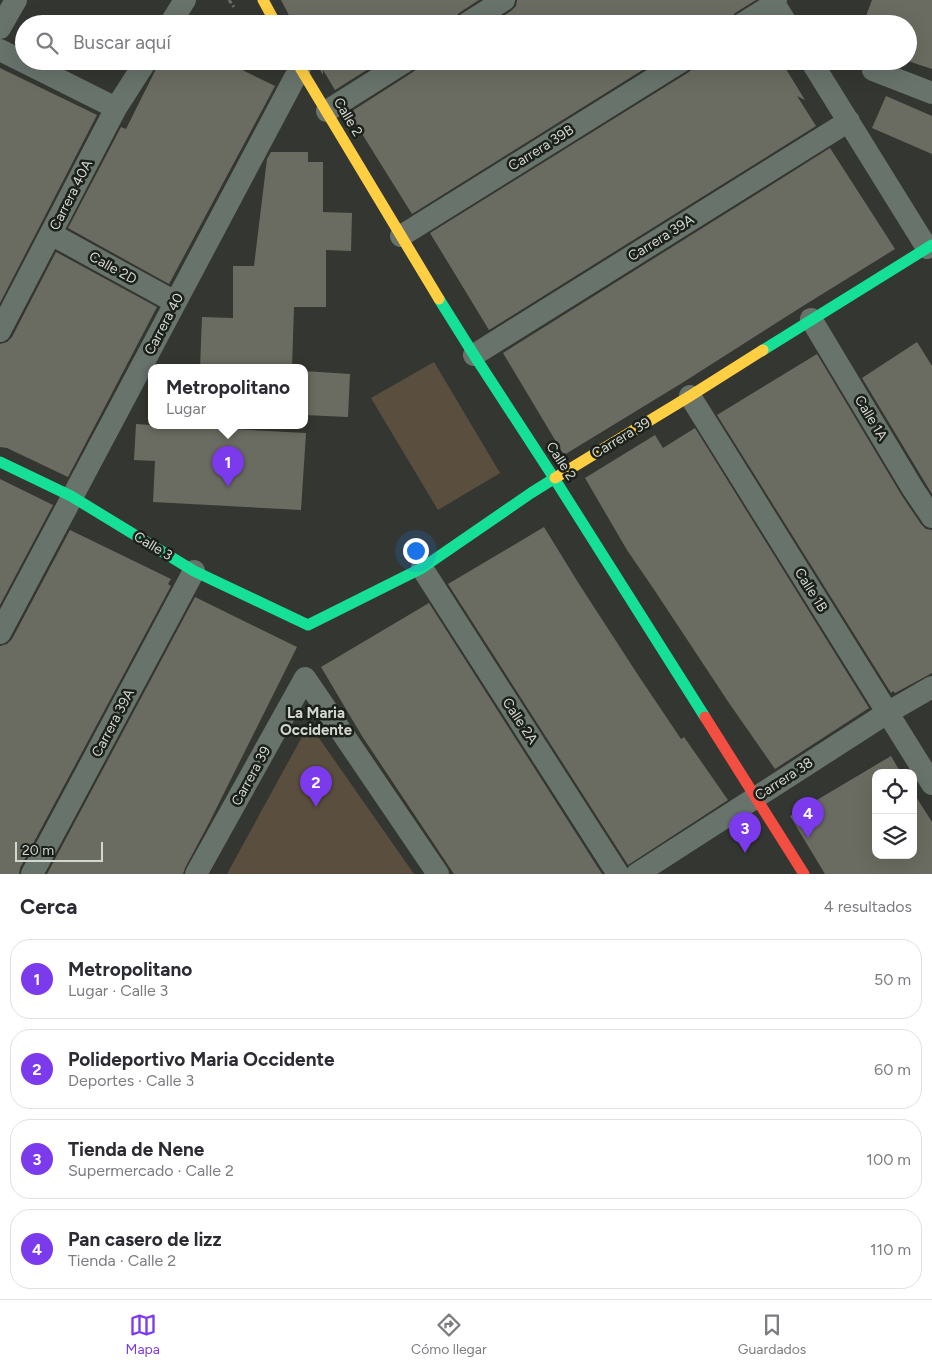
<!DOCTYPE html>
<html lang="es">
<head>
<meta charset="utf-8">
<style>
	:root { --surface:#fff; --page:#f7f7f7; --text:#2b2b33; --muted:#7c7c81; --line:#e1e1e2; --accent:#7c3aed }
	body { margin:0; font-family:Figtree,sans-serif; background:var(--page); color:var(--text) }
	.controls { position:absolute; right:15px; bottom:15px; display:grid; overflow:hidden; border-radius:10px; box-shadow:0 5px 20px #0002 }
	.controls button { width:45px; height:45px; display:grid; place-items:center; padding:0; border:0; border-bottom:1px solid var(--line); background:var(--surface); color:var(--text); font:25px sans-serif }
	.scale { position:absolute; left:15px; bottom:12px; width:88px; box-sizing:border-box; padding-left:5px; border:2px solid #d2d7cf; border-top:0; font-size:14px; line-height:18px; white-space:nowrap; color:#d2d7cf; -webkit-text-stroke:4px #1c201a; paint-order:stroke }
	.you { position:absolute; left:415px; top:550px; width:18px; height:18px; margin:-12px; border:4px solid #fff; border-radius:50%; background:#1a73e8; box-shadow:0 0 0 8px #1a73e833 }
	.badge { display:grid; place-items:center; width:32px; height:32px; border-radius:50%; background:var(--accent); color:#fff; font-size:16px; font-weight:700 }
	.pin { position:absolute; translate:-50% -41px; filter:drop-shadow(0 1px 2px #0008) }
	.pin::after { content:''; position:absolute; top:26px; width:18px; height:15px; background:inherit; clip-path:polygon(0 0,100% 0,50% 100%) }
	.popup { position:absolute; left:148px; top:364px; width:160px; height:65px; box-sizing:border-box; display:grid; place-content:center; border-radius:10px; background:var(--surface); filter:drop-shadow(0 1px 4px #0005); font-size:16px; white-space:nowrap; color:var(--muted) }
	.popup b { font-size:19px; color:var(--text) }
	.popup::after { content:''; position:absolute; left:50%; top:100%; margin-left:-10px; border:10px solid transparent; border-top-color:var(--surface) }
	.list { margin:0; padding:0; list-style:none }
	h2 { display:flex; justify-content:space-between; align-items:center; height:65px; margin:0; padding:0 20px; font-size:21px }
	h2 small { font-size:16px; font-weight:400; color:var(--muted) }
	.list li { display:grid; grid-template-columns:32px 1fr auto; gap:15px; align-items:center; box-sizing:border-box; height:80px; margin:0 10px 10px; padding:0 10px; border:1px solid var(--line); border-radius:20px }
	.list b { display:block; font-size:19px; white-space:nowrap }
	.list p { margin:0; font-size:16px; white-space:nowrap; color:var(--muted) }
	.list em { font-size:16px; font-style:normal; color:var(--muted) }
	.icon { flex:none; width:28px; height:28px; fill:none; stroke:currentColor; stroke-width:2; stroke-linecap:round; stroke-linejoin:round }
	.map { position:relative; flex:none; width:932px; height:874px; overflow:hidden }
	.search { position:absolute; background:var(--surface); box-shadow:0 5px 20px #0002; left:15px; right:15px; top:15px; height:55px; display:flex; align-items:center; gap:12px; box-sizing:border-box; padding:0 18px; border-radius:28px; color:var(--muted); font-size:19px }
	.sheet { height:425px; background:var(--surface) }
	nav { display:flex; justify-content:space-around; align-items:center; box-sizing:border-box; height:70px; border-top:1px solid var(--line); background:var(--surface); font-size:14px; color:var(--muted) }
	nav a { display:grid; justify-items:center; gap:2px }
	nav .on { color:var(--accent) }
	.map>svg:first-child { display:block }
	.green { fill:#5a4f3e }
	.building { fill:#6b6c61 }
	.lines { fill:none; stroke-linecap:round; stroke-linejoin:round }
	.path { stroke:#666e68; stroke-width:3; stroke-dasharray:4 2.5; stroke-linecap:butt }
	.street { stroke:#68736c; stroke-width:22 }
	.fast { stroke:#16e098; stroke-width:11 }
	.slow { stroke:#ffcf43; stroke-width:11 }
	.jam { stroke:#f24e42; stroke-width:11 }
	.labels { text-anchor:middle; dominant-baseline:central; stroke-width:5; stroke-linejoin:round; paint-order:stroke }
	.street-label { font-size:14px; fill:#d2d7cf; stroke:#1c201a }
	.neighbourhood-label { font-size:15px; font-weight:bold; fill:#d2d7cf; stroke:#1c201a }
</style>
</head>
<body>
<div class="map">
<svg width="932" height="874" viewBox="0 0 932 874">
	<rect width="100%" height="100%" fill="#343731"/>
	<path class="green" d="M 434,362 L 500,473 L 438,510 L 371,398 Z
		M 309,724 L 321,741 L 414,874 L 227,874 Z"/>
	<path class="building" d="M 281,0 L 479,0 L 459,13 L 455,18 L 453,24 L 292,24 L 290,17 Z
		M 517,0 L 756,0 L 735,13 L 730,19 L 722,24 L 491,24 L 511,11 L 516,6 Z
		M 872,0 L 932,0 L 932,69 L 908,61 L 908,24 L 863,24 Z
		M 160,61 L 224,61 L 275,86 L 169,284 L 68,228 L 121,127 L 126,129 Z
		M 315,61 L 381,61 L 335,90 L 323,70 L 323,75 Z
		M 419,61 L 657,61 L 412,214 L 349,113 L 413,72 L 417,68 Z
		M 695,61 L 781,61 L 805,100 L 797,96 L 816,126 L 489,330 L 430,233 L 689,72 L 693,68 Z
		M 0,68 L 97,115 L 0,303 Z
		M 886,96 L 932,116 L 932,154 L 872,128 Z
		M 830,148 L 895,249 L 803,306 L 682,383 L 564,455 L 503,353 Z
		M 271,152 L 308,152 L 308,162 L 323,162 L 323,212 L 352,213 L 351,251 L 326,250 L 326,307 L 294,307 L 292,368 L 200,368 L 202,317 L 233,318 L 233,266 L 254,266 L 267,159 Z
		M 56,252 L 157,307 L 68,477 L 7,448 L 0,447 L 0,344 L 7,342 L 12,337 Z
		M 917,342 L 932,366 L 932,494 L 862,378 Z
		M 817,354 L 902,496 L 921,524 L 926,529 L 932,530 L 932,673 L 895,693 L 893,691 L 891,693 L 717,415 Z
		M 304,371 L 350,374 L 348,417 L 304,415 Z
		M 136,424 L 152,425 L 152,426 L 175,426 L 306,433 L 301,510 L 153,502 L 155,461 L 134,460 Z
		M 695,428 L 869,708 L 775,769 L 729,703 L 655,591 L 627,550 L 585,478 L 655,435 L 663,448 Z
		M 0,479 L 53,505 L 0,605 Z
		M 544,527 L 579,584 L 638,675 L 681,739 L 684,737 L 728,800 L 628,865 L 448,584 Z
		M 70,530 L 171,579 L 168,584 L 171,586 L 20,868 L 19,874 L 0,874 L 0,646 L 7,644 L 12,639 Z
		M 195,597 L 297,647 L 209,823 L 185,868 L 183,874 L 47,874 Z
		M 429,603 L 602,874 L 454,874 L 362,736 L 321,667 Z
		M 891,756 L 901,773 L 876,773 L 876,855 L 913,855 L 913,792 L 932,822 L 932,874 L 825,874 L 790,816 Z"/>
	<g class="lines">
		<path class="path" d="M 229,0 L 234,7"/>
		<path class="street" d="M 772,0 L 787,24
			M 170,24 L 185,0
			M 466,24 L 504,0
			M 742,24 L 774,4 L 776,0
			M 0,28 L 16,0
			M 0,50 L 116,108
			M 811,61 L 927,248
			M 873,70 L 932,93
			M 327,111 L 406,61
			M 51,234 L 175,302
			M 401,236 L 682,61
			M 811,319 L 913,489 L 932,517
			M 0,331 L 116,108 L 146,61
			M 474,355 L 849,121
			M 690,396 L 932,784
			M 422,568 L 618,874
			M 0,633 L 300,68
			M 32,874 L 194,571
			M 196,874 L 305,678 L 438,874
			M 637,874 L 887,713 L 932,687"/>
		<path class="fast" d="M 439,299 L 474,355 L 554,478 L 705,717
			M 763,350 L 932,245
			M 0,462 L 71,496 L 194,571 L 308,625 L 422,568 L 531,493 L 555,478"/>
		<path class="slow" d="M 263,0 L 276,24
			M 296,61 L 439,299
			M 555,478 L 690,396 L 763,350"/>
		<path class="jam" d="M 705,717 L 804,874"/>
	</g>
	<g class="labels">
		<g class="street-label">
			<text transform="translate(348 117) rotate(59)">Calle 2</text>
			<text transform="translate(541 148) rotate(-32)">Carrera 39B</text>
			<text transform="translate(71 195) rotate(-63)">Carrera 40A</text>
			<text transform="translate(661 238) rotate(-32)">Carrera 39A</text>
			<text transform="translate(113 268) rotate(29)">Calle 2D</text>
			<text transform="translate(164 324) rotate(-62)">Carrera 40</text>
			<text transform="translate(871 418) rotate(59)">Calle 1A</text>
			<text transform="translate(621 438) rotate(-31)">Carrera 39</text>
			<text transform="translate(561 461) rotate(57)">Calle 2</text>
			<text transform="translate(153 546) rotate(31)">Calle 3</text>
			<text transform="translate(811 590) rotate(58)">Calle 1B</text>
			<text transform="translate(520 721) rotate(57)">Calle 2A</text>
			<text transform="translate(113 723) rotate(-62)">Carrera 39A</text>
			<text transform="translate(251 776) rotate(-61)">Carrera 39</text>
			<text transform="translate(784 779) rotate(-33)">Carrera 38</text>
		</g>
		<g class="neighbourhood-label">
			<text x="316" y="713">La Maria<tspan x="316" dy="17">Occidente</tspan></text>
		</g>
	</g>
</svg>
<div class="controls">
<button><svg class="icon" aria-label="locate" viewBox="0 0 24 24"><circle cx="12" cy="12" r="6"/><path d="M12 2v4M12 18v4M2 12h4M18 12h4"/></svg></button>
<button><svg class="icon" aria-label="layers" viewBox="0 0 24 24"><path d="M12 4l9 5-9 5-9-5zM3 14l9 5 9-5"/></svg></button>
</div>
<div class="scale">20 m</div>
<div class="you"></div>
<div class="pin badge" style="left:228px;top:487px">1</div>
<div class="popup"><b>Metropolitano</b>Lugar</div>
<div class="pin badge" style="left:316px;top:807px">2</div>
<div class="pin badge" style="left:745px;top:853px">3</div>
<div class="pin badge" style="left:808px;top:838px">4</div>
<div class="search"><svg class="icon" aria-label="search" viewBox="0 0 24 24"><circle cx="10" cy="10" r="6"/><path d="M15 15l6 6"/></svg>Buscar aquí</div>
</div>
<section class="sheet">
<h2>Cerca<small>4 resultados</small></h2>
<ul class="list">
<li><span class="badge">1</span><div><b>Metropolitano</b><p>Lugar · Calle 3</p></div><em>50 m</em></li>
<li><span class="badge">2</span><div><b>Polideportivo Maria Occidente</b><p>Deportes · Calle 3</p></div><em>60 m</em></li>
<li><span class="badge">3</span><div><b>Tienda de Nene</b><p>Supermercado · Calle 2</p></div><em>100 m</em></li>
<li><span class="badge">4</span><div><b>Pan casero de lizz</b><p>Tienda · Calle 2</p></div><em>110 m</em></li>
</ul>
</section>
<nav>
<a class="on"><svg class="icon" aria-label="map" viewBox="0 0 24 24"><path d="M3 6l6-2 6 2 6-2v14l-6 2-6-2-6 2zM9 4v14M15 6v14"/></svg>Mapa</a>
<a><svg class="icon" aria-label="directions" viewBox="0 0 24 24"><path d="M12 3l9 9-9 9-9-9zM9 14v-3h6M13 9l2 2-2 2"/></svg>Cómo llegar</a>
<a><svg class="icon" aria-label="saved" viewBox="0 0 24 24"><path d="M7 4h10v16l-5-4-5 4z"/></svg>Guardados</a>
</nav>
</body>
</html>
